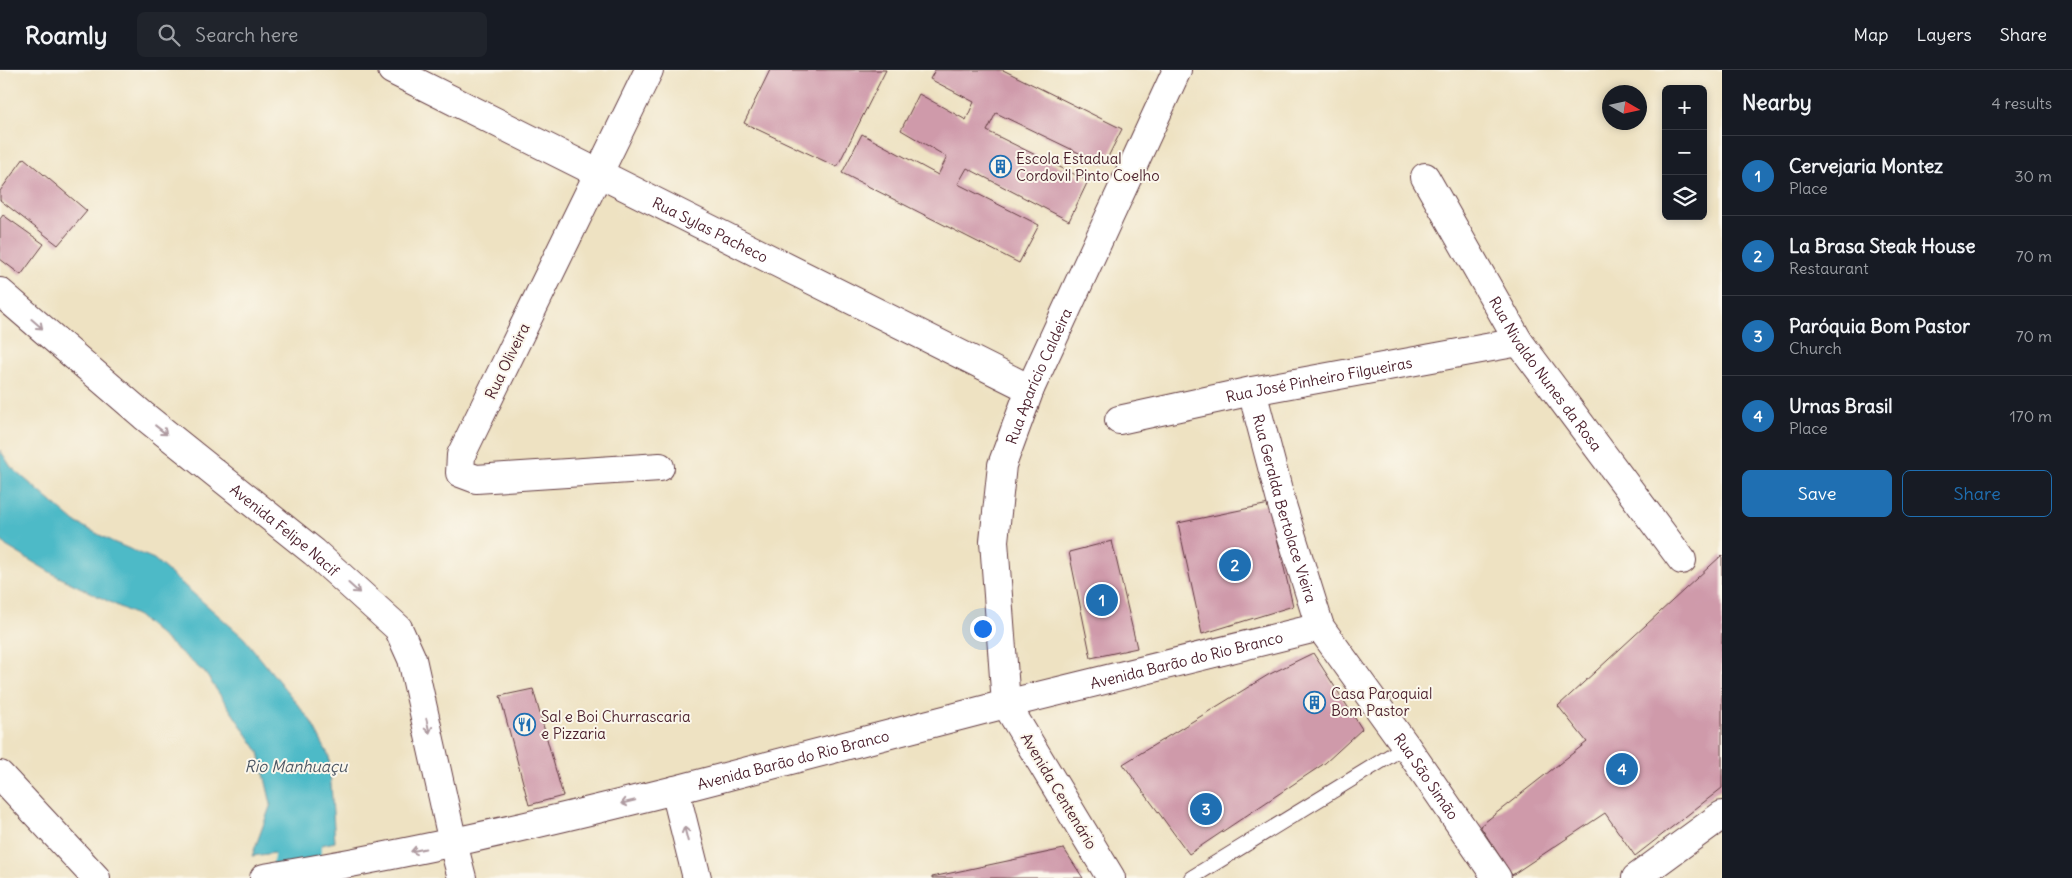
<!DOCTYPE html>
<html lang="en">
<head>
<meta charset="utf-8">
<style>
	:root { --surface:#171b24; --page:#20242c; --text:#f1f3f6; --muted:#9ea1a6; --line:#363941; --accent:#1f6fb2 }
	body { margin:0; font-family:Delius,sans-serif; background:var(--page); color:var(--text) }
	.controls { position:absolute; right:15px; top:15px; display:grid; overflow:hidden; border-radius:8px; box-shadow:0 2px 8px #0003 }
	.controls button { width:45px; height:45px; display:grid; place-items:center; padding:0; border:0; border-bottom:1px solid var(--line); background:var(--surface); color:var(--text); font:25px sans-serif }
	.compass { position:absolute; left:1602px; top:15px; width:45px; height:45px; border-radius:50%; background:var(--surface); box-shadow:0 2px 8px #0003; rotate:99deg }
	.you { position:absolute; left:982px; top:558px; width:18px; height:18px; margin:-12px; border:4px solid #fff; border-radius:50%; background:#1a73e8; box-shadow:0 0 0 8px #1a73e833 }
	.badge { display:grid; place-items:center; width:32px; height:32px; border-radius:50%; background:var(--accent); color:#fff; font-size:16px; font-weight:700 }
	.pin { position:absolute; translate:-50% -50%; border:2px solid #fff; box-shadow:0 1px 5px #0006 }
	.list { margin:0; padding:0; list-style:none }
	h2 { display:flex; justify-content:space-between; align-items:center; height:65px; margin:0; padding:0 20px; font-size:21px }
	h2 small { font-size:16px; font-weight:400; color:var(--muted) }
	.list li { display:grid; grid-template-columns:32px 1fr auto; gap:15px; align-items:center; box-sizing:border-box; height:80px; padding:0 20px; border-top:1px solid var(--line) }
	.list b { display:block; font-size:19px; white-space:nowrap }
	.list p { margin:0; font-size:16px; white-space:nowrap; color:var(--muted) }
	.list em { font-size:16px; font-style:normal; color:var(--muted) }
	.actions { display:flex; gap:10px; padding:15px 20px }
	.actions a { flex:1; padding:11px 0; border:1px solid var(--accent); border-radius:8px; text-align:center; font-size:18px; color:var(--accent) }
	.actions .main { background:var(--accent); color:#fff }
	.icon { flex:none; width:28px; height:28px; fill:none; stroke:currentColor; stroke-width:2; stroke-linecap:round; stroke-linejoin:round }
	.map { position:relative; flex:none; width:1722px; height:808px; overflow:hidden }
	header { display:flex; align-items:center; gap:30px; box-sizing:border-box; height:70px; padding:0 25px; background:var(--surface); border-bottom:1px solid var(--line) }
	header strong { font-size:24px }
	nav { display:flex; gap:28px; margin-inline-start:auto; font-size:18px }
	.search { width:350px; height:45px; background:var(--page); display:flex; align-items:center; gap:12px; box-sizing:border-box; padding:0 18px; border-radius:8px; color:var(--muted); font-size:19px }
	main { display:flex }
	aside { flex:1; background:var(--surface) }
	.map>svg:first-child { display:block }
	.water { fill:#4dbac7; stroke:#4c6c79 }
	.lines { fill:none; stroke-linecap:round; stroke-linejoin:round }
	.river { stroke:#4dbac7; stroke-width:46 }
	.building { fill:#cf9aaa }
	.lane-casing { stroke:#633c42; stroke-width:16 }
	.street-casing { stroke:#633c42; stroke-width:30 }
	.secondary-casing { stroke:#633c42; stroke-width:30 }
	.primary-casing { stroke:#633c42; stroke-width:30 }
	.lane { stroke:#fff; stroke-width:14 }
	.street { stroke:#fff; stroke-width:28 }
	.secondary { stroke:#fff; stroke-width:28 }
	.primary { stroke:#fff; stroke-width:28 }
	.oneway { stroke:#ae9aa0 }
	.labels { text-anchor:middle; dominant-baseline:central; stroke-width:4; stroke-linejoin:round; paint-order:stroke }
	.poi-label { font-size:15px; fill:#4a1f2b; stroke:#fbf7ec; text-anchor:start }
	.street-label { font-size:15px; fill:#4a1f2b; stroke:#fbf7ec }
	.water-label { font-size:16px; font-style:italic; fill:#4b5562; stroke:#fbf7ec }
</style>
</head>
<body>
<header>
<strong>Roamly</strong>
<div class="search"><svg class="icon" aria-label="search" viewBox="0 0 24 24"><circle cx="10" cy="10" r="6"/><path d="M15 15l6 6"/></svg>Search here</div>
<nav><a>Map</a><a>Layers</a><a>Share</a></nav>
</header>
<main>
<div class="map">
<svg width="1722" height="808" viewBox="0 0 1722 808">
	<rect width="100%" height="100%" fill="#fbf7ec"/>
	<filter id="ink" filterUnits="userSpaceOnUse"><feTurbulence type="fractalNoise" baseFrequency=".02" numOctaves="2"/><feDisplacementMap in="SourceGraphic" scale="10" xChannelSelector="R" yChannelSelector="G"/><feConvolveMatrix kernelMatrix="1 2 1 2 8 2 1 2 1" color-interpolation-filters="sRGB"/></filter>
	<filter id="wash" filterUnits="userSpaceOnUse"><feTurbulence type="fractalNoise" baseFrequency=".0096" numOctaves="4" result="noise"/><feDisplacementMap in="SourceGraphic" scale="20" xChannelSelector="R" yChannelSelector="G"/><feGaussianBlur stdDeviation="1.12" result="paint"/><feColorMatrix in="noise" values="0 0 0 0 0 0 0 0 0 0 0 0 0 0 0 0 0 1.4 0 .05"/><feComposite in="paint" operator="in"/></filter>
	<g filter="url(#wash)">
		<rect width="100%" height="100%" fill="#eee2c2"/>
		<path class="water" d="M 0,380 L 11,397 L 75,452 L 113,472 L 154,489 L 244,568 L 310,650 L 329,686 L 335,772 L 298,780 L 252,786 L 271,734 L 259,682 L 205,603 L 138,546 L 55,505 L 6,476 L 0,469 Z"/>
		<g class="lines">
			<path class="river" d="M 294,808 L 298,780 L 298,717"/>
		</g>
		<g id="blocks">
			<path class="building" d="M 770,0 L 886,0 L 837,97 L 744,53 Z
				M 935,0 L 1003,0 L 1122,59 L 1104,95 L 996,43 L 987,61 L 1088,111 L 1069,151 L 967,98 L 958,114 L 1039,155 L 1019,193 L 842,103 L 862,64 L 938,105 L 947,87 L 901,60 L 919,24 L 966,50 L 974,32 L 930,9 Z
				M 24,88 L 87,141 L 58,175 L 0,130 L 0,121 Z
				M 3,145 L 44,174 L 21,205 L 0,189 L 0,149 Z
				M 1269,434 L 1293,536 L 1202,564 L 1178,453 Z
				M 1112,471 L 1137,578 L 1091,588 L 1069,482 Z
				M 1722,485 L 1722,718 L 1635,786 L 1605,743 L 1512,805 L 1480,756 L 1587,672 L 1558,636 Z
				M 1313,583 L 1362,659 L 1325,693 L 1189,784 L 1123,694 L 1268,605 Z
				M 533,619 L 563,726 L 529,735 L 500,626 Z
				M 1064,779 L 1083,808 L 932,808 L 932,807 Z"/>
		</g>
	</g>
	<g filter="url(#ink)">
		<use href="#blocks" fill-opacity="0" stroke="#633c42" stroke-width="1"/>
		<g class="lines">
			<defs>
				<path id="lane" d="M 1191,808 L 1406,676"/>
				<g id="street">
					<path id="s1" d="M 392,0 L 1030,319"/>
					<path d="M 649,0 L 461,385 L 460,403 L 476,409 L 660,397"/>
					<path id="s2" d="M 1425,107 L 1519,272 L 1682,490"/>
					<path id="s3" d="M 1252,321 L 1282,435 L 1320,557 L 1406,676 L 1497,808"/>
					<path id="s4" d="M 1119,350 L 1252,321 L 1519,272"/>
					<path d="M 0,705 L 96,808"/>
					<path d="M 453,773 L 462,808"/>
					<path id="s5" d="M 1111,808 L 1006,634 L 1320,557"/>
					<path d="M 1636,808 L 1722,745"/>
				</g>
				<g id="secondary">
					<path id="s6" d="M 0,222 L 144,346 L 314,482 L 398,558 L 412,589 L 453,773"/>
					<path id="s7" d="M 675,720 L 1006,634 L 994,471 L 1002,395 L 1030,319 L 1177,0"/>
				</g>
				<path id="primary" d="M 264,808 C 402,786 539,754 675,720 L 697,808"/>
			</defs>
			<use href="#lane" class="lane-casing"/>
			<use href="#street" class="street-casing"/>
			<use href="#secondary" class="secondary-casing"/>
			<use href="#primary" class="primary-casing"/>
			<use href="#lane" class="lane"/>
			<use href="#street" class="street"/>
			<use href="#secondary" class="secondary"/>
			<use href="#primary" class="primary"/>
		</g>
		<defs><path id="oneway-shaft" d="M-6 0H5M1.5-3L5.5 0L1.5 3" fill="none" stroke-width="1.6" stroke-linecap="round" stroke-linejoin="round" transform="scale(1.25)"/></defs>
		<g class="oneway">
			<use href="#oneway-shaft" transform="translate(37 254) rotate(41)"/>
			<use href="#oneway-shaft" transform="translate(161 360) rotate(38)"/>
			<use href="#oneway-shaft" transform="translate(354 518) rotate(42)"/>
			<use href="#oneway-shaft" transform="translate(428 656) rotate(77)"/>
			<use href="#oneway-shaft" transform="translate(628 732) rotate(166)"/>
			<use href="#oneway-shaft" transform="translate(686 764) rotate(-104)"/>
			<use href="#oneway-shaft" transform="translate(418 780) rotate(168)"/>
		</g>
	</g>
	<defs>
		<symbol id="building-ring" viewBox="-11 -11 22 22"><circle r="9.5" fill="#fbf7ec" stroke="#1f6fb2" stroke-width="1.5"/><path d="M-4-6H4V6H1V3H-1V6H-4ZM-2.5-4.3h1.7v1.8h-1.7ZM.8-4.3h1.7v1.8H.8ZM-2.5-1h1.7V.8h-1.7ZM.8-1h1.7V.8H.8Z" fill="#1f6fb2"/></symbol>
		<symbol id="restaurant-ring" viewBox="-11 -11 22 22"><circle r="9.5" fill="#fbf7ec" stroke="#1f6fb2" stroke-width="1.5"/><path d="M-5-6h1v4h1v-4h1v4h1v-4h1v5L-1.5 .5V6h-2V.5L-5-1ZM5-6V6H3V1.5H1.5Q1.5-4 5-6Z" fill="#1f6fb2"/></symbol>
	</defs>
	<g fill-rule="evenodd">
		<use href="#building-ring" x="988" y="84" width="25" height="25"/>
		<use href="#building-ring" x="1302" y="620" width="25" height="25"/>
		<use href="#restaurant-ring" x="512" y="642" width="25" height="25"/>
	</g>
	<g class="labels">
		<g class="poi-label">
			<text x="1016" y="88">Escola Estadual<tspan x="1016" dy="17">Cordovil Pinto Coelho</tspan></text>
			<text x="1331" y="623">Casa Paroquial<tspan x="1331" dy="17">Bom Pastor</tspan></text>
			<text x="541" y="646">Sal e Boi Churrascaria<tspan x="541" dy="17">e Pizzaria</tspan></text>
		</g>
		<g class="street-label">
			<text stroke="none"><textPath href="#s1" startOffset="356">Rua Sylas Pacheco</textPath></text>
			<text transform="translate(507 291) rotate(-64)">Rua Oliveira</text>
			<text stroke="none"><textPath href="#s2" startOffset="231">Rua Nivaldo Nunes da Rosa</textPath></text>
			<text stroke="none"><textPath href="#s7" startOffset="678">Rua Aparício Caldeira</textPath></text>
			<text stroke="none"><textPath href="#s4" startOffset="204">Rua José Pinheiro Filgueiras</textPath></text>
			<text stroke="none"><textPath href="#s3" startOffset="122">Rua Geralda Bertolace Vieira</textPath></text>
			<text stroke="none"><textPath href="#s6" startOffset="371">Avenida Felipe Nacif</textPath></text>
			<text stroke="none"><textPath href="#s5" startOffset="389">Avenida Barão do Rio Branco</textPath></text>
			<text stroke="none"><textPath href="#s7" startOffset="122">Avenida Barão do Rio Branco</textPath></text>
			<text stroke="none"><textPath href="#s3" startOffset="429">Rua São Simão</textPath></text>
			<text transform="translate(1059 721) rotate(59)">Avenida Centenário</text>
		</g>
		<g class="water-label">
			<text x="296" y="696">Rio Manhuaçu</text>
		</g>
	</g>
</svg>
<div class="controls">
<button>+</button>
<button>−</button>
<button><svg class="icon" aria-label="layers" viewBox="0 0 24 24"><path d="M12 4l9 5-9 5-9-5zM3 14l9 5 9-5"/></svg></button>
</div>
<svg class="compass" viewBox="-18 -18 36 36"><path d="M0-13l5 13h-10z" fill="#e53935"/><path d="M0 13l5-13h-10z" fill="#9ea1a6"/></svg>
<div class="you"></div>
<div class="pin badge" style="left:1102px;top:530px">1</div>
<div class="pin badge" style="left:1235px;top:495px">2</div>
<div class="pin badge" style="left:1206px;top:739px">3</div>
<div class="pin badge" style="left:1622px;top:699px">4</div>
</div>
<aside>
<h2>Nearby<small>4 results</small></h2>
<ul class="list">
<li><span class="badge">1</span><div><b>Cervejaria Montez</b><p>Place</p></div><em>30 m</em></li>
<li><span class="badge">2</span><div><b>La Brasa Steak House</b><p>Restaurant</p></div><em>70 m</em></li>
<li><span class="badge">3</span><div><b>Paróquia Bom Pastor</b><p>Church</p></div><em>70 m</em></li>
<li><span class="badge">4</span><div><b>Urnas Brasil</b><p>Place</p></div><em>170 m</em></li>
</ul>
<div class="actions"><a class="main">Save</a><a>Share</a></div>
</aside>
</main>
</body>
</html>
